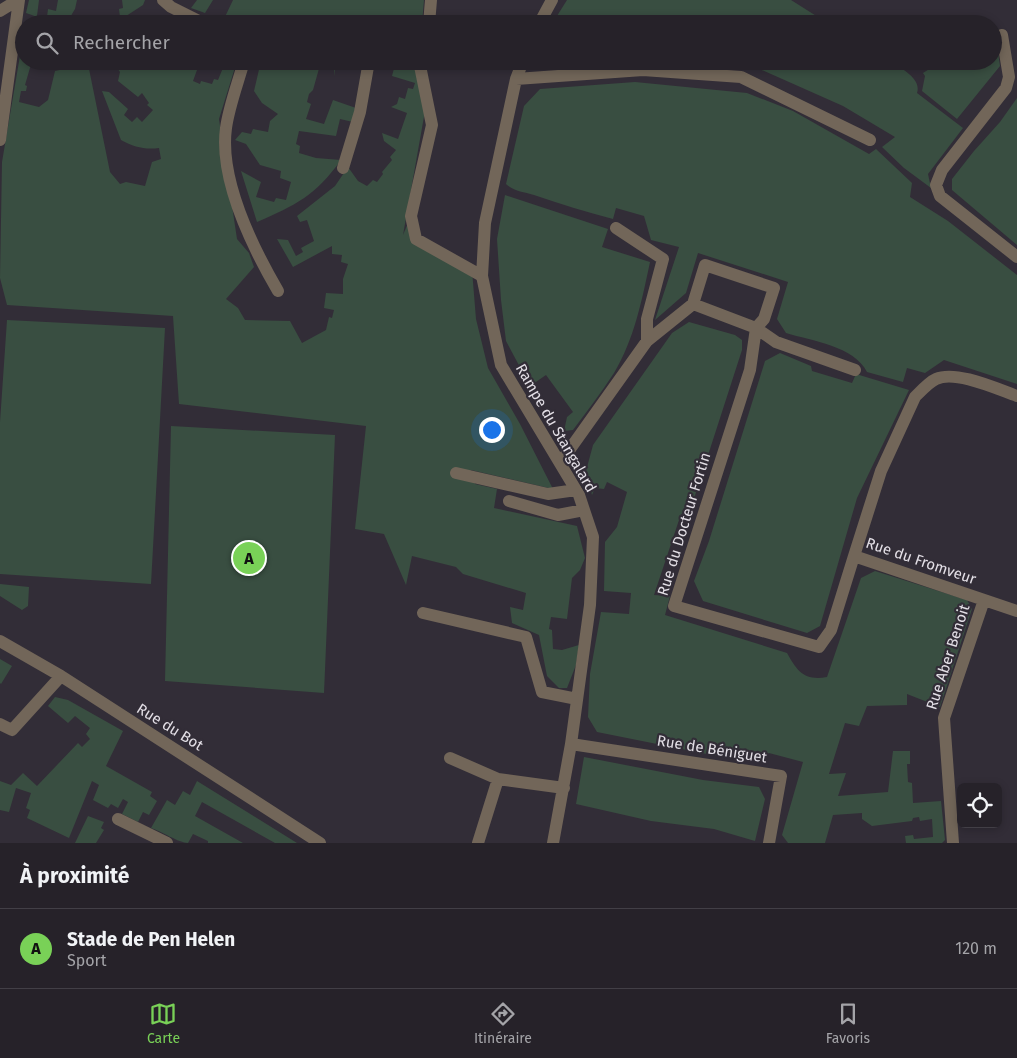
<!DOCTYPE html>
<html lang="fr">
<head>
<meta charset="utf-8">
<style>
	:root { --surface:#262229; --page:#322f35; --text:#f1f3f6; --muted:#a4a4a8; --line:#423f46; --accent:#79d157 }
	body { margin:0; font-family:"Fira Sans",sans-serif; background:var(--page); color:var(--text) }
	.controls { position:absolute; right:15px; bottom:15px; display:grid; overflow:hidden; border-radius:8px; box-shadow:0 2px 8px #0003 }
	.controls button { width:45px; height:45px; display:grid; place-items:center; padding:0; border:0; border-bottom:1px solid var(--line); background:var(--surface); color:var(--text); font:25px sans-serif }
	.you { position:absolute; left:491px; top:429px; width:18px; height:18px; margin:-12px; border:4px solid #fff; border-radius:50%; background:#1a73e8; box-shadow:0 0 0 8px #1a73e833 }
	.badge { display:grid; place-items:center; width:32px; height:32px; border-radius:50%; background:var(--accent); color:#111; font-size:16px; font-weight:700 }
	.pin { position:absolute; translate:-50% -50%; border:2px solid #fff; box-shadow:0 1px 5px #0006 }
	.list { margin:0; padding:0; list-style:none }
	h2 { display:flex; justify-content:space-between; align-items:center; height:65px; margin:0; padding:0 20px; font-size:21px }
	h2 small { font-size:16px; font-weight:400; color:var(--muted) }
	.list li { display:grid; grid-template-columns:32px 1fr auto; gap:15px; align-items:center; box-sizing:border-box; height:80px; padding:0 20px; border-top:1px solid var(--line) }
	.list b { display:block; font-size:19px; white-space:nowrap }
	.list p { margin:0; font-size:16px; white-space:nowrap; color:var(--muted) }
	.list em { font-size:16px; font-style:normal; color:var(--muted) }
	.icon { flex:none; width:28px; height:28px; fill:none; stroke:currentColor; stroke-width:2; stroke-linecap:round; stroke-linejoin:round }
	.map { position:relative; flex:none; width:1017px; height:843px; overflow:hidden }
	.search { position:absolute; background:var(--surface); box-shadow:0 2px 8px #0003; left:15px; right:15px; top:15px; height:55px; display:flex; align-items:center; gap:12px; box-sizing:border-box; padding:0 18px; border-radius:28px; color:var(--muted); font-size:19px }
	.sheet { height:145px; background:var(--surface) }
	nav { display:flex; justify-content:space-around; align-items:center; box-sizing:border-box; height:70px; border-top:1px solid var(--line); background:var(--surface); font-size:14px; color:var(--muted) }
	nav a { display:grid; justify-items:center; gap:2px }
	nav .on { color:var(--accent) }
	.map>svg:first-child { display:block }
	.green { fill:#394e41 }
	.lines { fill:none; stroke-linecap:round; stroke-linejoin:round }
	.minor { stroke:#726659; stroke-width:12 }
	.labels { text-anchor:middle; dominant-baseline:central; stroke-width:4.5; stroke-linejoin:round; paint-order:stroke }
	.street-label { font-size:15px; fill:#e3dfe6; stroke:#322d37 }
</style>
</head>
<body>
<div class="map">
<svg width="1017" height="843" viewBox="0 0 1017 843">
	<rect width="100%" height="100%" fill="#322d37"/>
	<path class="green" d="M 29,0 L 39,0 L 37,16 L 47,17 L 48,9 L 56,11 L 58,0 L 77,0 L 75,9 L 69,19 L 55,23 L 26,13 Z
		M 122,0 L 145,0 L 143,5 L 123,18 L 120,17 L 119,9 L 123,8 Z
		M 197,0 L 213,0 L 205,13 L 191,8 Z
		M 233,0 L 424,0 L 422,24 L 227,24 L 223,21 Z
		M 567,0 L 791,0 L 829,24 L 552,24 Z
		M 24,32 L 24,61 L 32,61 L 25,85 L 27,86 L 26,91 L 21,91 L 19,102 L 39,107 L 48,100 L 55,71 L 88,64 L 110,172 L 120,184 L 126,182 L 145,186 L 152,162 L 161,159 L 159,148 C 145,150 134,147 121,140 L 102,91 L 109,92 L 128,109 L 124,115 L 132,122 L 137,117 L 142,122 L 153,110 L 147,105 L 149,103 L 142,93 L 138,97 L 118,81 L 120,72 L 112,61 L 127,61 L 128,64 L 135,61 L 139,66 L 150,61 L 192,61 L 190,67 L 197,70 L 193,81 L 200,84 L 201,81 L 212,84 L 214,79 L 218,80 L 225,63 L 221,61 L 237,61 L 219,119 L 237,239 L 249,253 L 254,267 L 226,299 L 238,308 L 245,320 L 290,321 L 302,343 L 326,330 L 329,317 L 332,318 L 334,310 L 324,308 L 326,293 L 343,294 L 343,279 L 348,264 L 341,262 L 342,255 L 332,254 L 332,246 L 293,267 L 277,239 L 288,240 L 296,256 L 303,252 L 301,248 L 314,241 L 307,220 L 300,222 L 297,216 L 335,186 L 348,167 L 358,181 L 367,186 L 373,180 L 377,182 L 383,174 L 382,172 L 392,160 L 390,157 L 396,150 L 384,141 L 382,133 L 398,139 L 407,113 L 391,107 L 397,104 L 399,97 L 405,99 L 408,88 L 413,89 L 415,83 L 392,76 L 396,61 L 413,61 L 417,67 L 425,111 L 403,235 L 411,216 L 416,239 L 472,270 L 476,319 L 488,368 L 520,424 L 553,489 L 471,470 L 475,484 L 497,489 L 494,508 L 577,526 L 585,558 L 580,570 L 572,578 L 567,619 L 551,617 L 549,629 L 552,630 L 553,649 L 562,650 L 579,645 L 576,665 L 567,688 L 559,688 L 547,676 L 539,635 L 512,623 L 510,607 L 523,610 L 526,593 L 463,574 L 456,567 L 412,556 L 406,585 L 384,534 L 355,529 L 366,426 L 179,404 L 173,316 L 7,305 L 0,278 L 2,162 Z
		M 996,37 L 1000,66 L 957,119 L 922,91 L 925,76 L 923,73 L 942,61 L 993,61 L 993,38 Z
		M 261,61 L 336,61 L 334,76 L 334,68 L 320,65 L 313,90 L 309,94 L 307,102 L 311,104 L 306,119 L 324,124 L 333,100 L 356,108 L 353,122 L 340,119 L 336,136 L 299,131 L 296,144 L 300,146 L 299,153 L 316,158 L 341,160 C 315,196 296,205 257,222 L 241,171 L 261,182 L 256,197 L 274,202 L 276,198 L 286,200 L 291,182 L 280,178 L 281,171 L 260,165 L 246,144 L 235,140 L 242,132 L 251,134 L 253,129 L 268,132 L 270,121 L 278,114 L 262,103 L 254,91 Z
		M 681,61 L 890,61 C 900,68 922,78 917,93 L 963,128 L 928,174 L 931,188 L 904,168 L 882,147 L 895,137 L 843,106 L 755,67 Z
		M 635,82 L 747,93 L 793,111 L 869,154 L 876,149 L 912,183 L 910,197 L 948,221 L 1017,275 L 1017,384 L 944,360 L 925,373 L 907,368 L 903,382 L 867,372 C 854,346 812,341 786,333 L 777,319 L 788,282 L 698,253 L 686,293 L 655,320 L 679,247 L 651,240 L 644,216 L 616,208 L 613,219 C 586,212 560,204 534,195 C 523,191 515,192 506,184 L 524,106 L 540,89 Z
		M 1017,98 L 1017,245 L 952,190 L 952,179 L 974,151 L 1000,122 Z
		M 505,195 L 608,229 L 602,247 L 650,262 C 642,300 634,340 614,373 C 601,393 587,411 573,430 L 564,431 L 567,417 L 573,412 L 546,375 L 530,386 L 506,341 L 501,300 L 497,239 Z
		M 7,320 L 165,328 L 151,584 L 0,574 L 0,422 Z
		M 689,322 L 735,335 L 742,340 L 742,350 L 690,511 L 681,514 L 654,595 L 670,596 L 665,615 L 787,653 C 797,671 804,681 827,677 L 861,578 L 875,571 L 967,600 L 972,609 L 940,707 L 907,694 L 907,705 L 867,706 L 859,726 L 845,723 L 829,774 L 846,773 L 838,796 L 888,792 L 893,751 L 910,751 L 910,764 L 907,764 L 908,782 L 912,783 L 913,803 L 941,801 L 945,840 L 942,843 L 906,843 L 905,836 L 913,835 L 914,839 L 933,837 L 932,819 L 920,821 L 919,817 L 913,818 L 912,821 L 872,826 L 862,819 L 862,813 L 833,815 L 825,843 L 788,843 L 782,835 L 803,762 L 769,753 L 763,762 L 712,755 L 597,732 L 588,717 L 590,674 L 601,612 L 629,614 L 631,593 L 604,591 L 605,542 L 617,527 L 627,492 L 607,482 L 604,489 L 595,488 L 592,495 L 586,471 L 593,445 L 672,333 Z
		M 780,353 L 811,366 L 812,371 L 852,383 L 856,374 L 909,390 L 857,498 L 820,626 L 807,633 L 703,601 L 694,581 L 709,541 L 765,361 Z
		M 171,426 L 335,435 L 324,693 L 165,681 Z
		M 0,584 L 29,587 L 28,606 L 22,610 L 0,596 Z
		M 0,659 L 12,666 L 1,684 L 0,683 Z
		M 55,697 L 68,700 L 123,731 L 106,766 L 152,792 L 150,796 L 157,801 L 149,815 L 143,812 L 138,822 L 122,814 L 128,802 L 123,799 L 118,808 L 111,804 L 108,808 L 93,800 L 99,785 L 92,781 L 69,838 L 27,818 L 30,810 L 26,808 L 31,793 L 16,788 L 9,812 L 0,810 L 0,781 L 11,785 L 23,773 L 37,786 L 78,743 L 82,747 L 90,739 L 86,734 L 90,728 L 75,716 L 68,723 L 48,706 Z
		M 584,757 L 703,780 L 759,787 L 765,799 L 755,841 L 714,829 L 651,821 L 576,804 Z
		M 197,781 L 297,843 L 275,843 L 202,802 L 195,816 L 243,843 L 208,843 L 208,841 L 193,834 L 188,843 C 179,843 161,831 151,828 L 167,800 L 175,805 L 183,791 L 190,795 Z
		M 88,816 L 104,822 L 101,828 L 104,830 L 96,843 L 75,843 Z"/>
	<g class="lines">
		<path class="minor" d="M 163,0 L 171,7 L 205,24
			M 0,11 L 18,0
			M 429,24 L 431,0
			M 539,24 L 552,0
			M 1002,35 L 1009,77 L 1006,88 L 942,170 L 936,185 L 940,196 L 1017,257
			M 244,61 C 238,83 229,106 226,128 C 219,180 253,248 278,291
			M 419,61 L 432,125 L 411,216 L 416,239 L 482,276
			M 523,61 L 516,79 L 485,223 L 482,276 L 501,365 L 579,495 L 593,537 L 590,605 L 571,744 L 553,843
			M 516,79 L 643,70 L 741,77 L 870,140
			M 0,140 L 19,0
			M 343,168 L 360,112 L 369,61
			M 616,228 L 663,259 L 647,319 L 647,341
			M 693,304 L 705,265 L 774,288 L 764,319 L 756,328 L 776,342 L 855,370
			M 1017,396 C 997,389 956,370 936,379 C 929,382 921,391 915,397 L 881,471 L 854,556 L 1017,611
			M 560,463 L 647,341 L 693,304 L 756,328 L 750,370 L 674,606 L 819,647 L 831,630 L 854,556
			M 456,473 L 548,494 L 576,490
			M 509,501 L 558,515 L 584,510
			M 423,613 L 526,637 L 542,692 L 577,699
			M 0,641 L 61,676 L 320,843
			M 0,724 L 12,730 L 61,676
			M 571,744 L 781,776 L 769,843
			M 450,758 L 498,779
			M 118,819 L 167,843
			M 478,843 L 498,779 L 564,788
			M 953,843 L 944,718 L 984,600"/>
	</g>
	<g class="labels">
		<g class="street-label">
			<text transform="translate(556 428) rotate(60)">Rampe du Stangalard</text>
			<text transform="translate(684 524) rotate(-73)">Rue du Docteur Fortin</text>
			<text transform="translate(921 561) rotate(19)">Rue du Fromveur</text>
			<text transform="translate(948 657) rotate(-72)">Rue Aber Benoit</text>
			<text transform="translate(170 727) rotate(32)">Rue du Bot</text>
			<text transform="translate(712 749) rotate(9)">Rue de Béniguet</text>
		</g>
	</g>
</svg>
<div class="controls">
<button><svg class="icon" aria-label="locate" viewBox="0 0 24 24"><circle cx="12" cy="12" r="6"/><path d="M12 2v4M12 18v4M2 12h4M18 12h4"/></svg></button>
</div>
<div class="you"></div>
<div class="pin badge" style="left:249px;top:558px">A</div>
<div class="search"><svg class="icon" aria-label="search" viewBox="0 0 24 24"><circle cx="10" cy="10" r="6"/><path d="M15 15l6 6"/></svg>Rechercher</div>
</div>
<section class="sheet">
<h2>À proximité<small></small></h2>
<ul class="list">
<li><span class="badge">A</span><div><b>Stade de Pen Helen</b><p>Sport</p></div><em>120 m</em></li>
</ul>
</section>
<nav>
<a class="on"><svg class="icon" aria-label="map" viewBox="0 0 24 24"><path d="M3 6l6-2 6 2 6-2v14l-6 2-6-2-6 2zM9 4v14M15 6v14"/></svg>Carte</a>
<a><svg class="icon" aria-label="directions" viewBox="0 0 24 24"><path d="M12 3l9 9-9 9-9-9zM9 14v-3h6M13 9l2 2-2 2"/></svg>Itinéraire</a>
<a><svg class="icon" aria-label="saved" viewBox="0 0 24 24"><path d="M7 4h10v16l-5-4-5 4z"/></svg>Favoris</a>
</nav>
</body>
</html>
